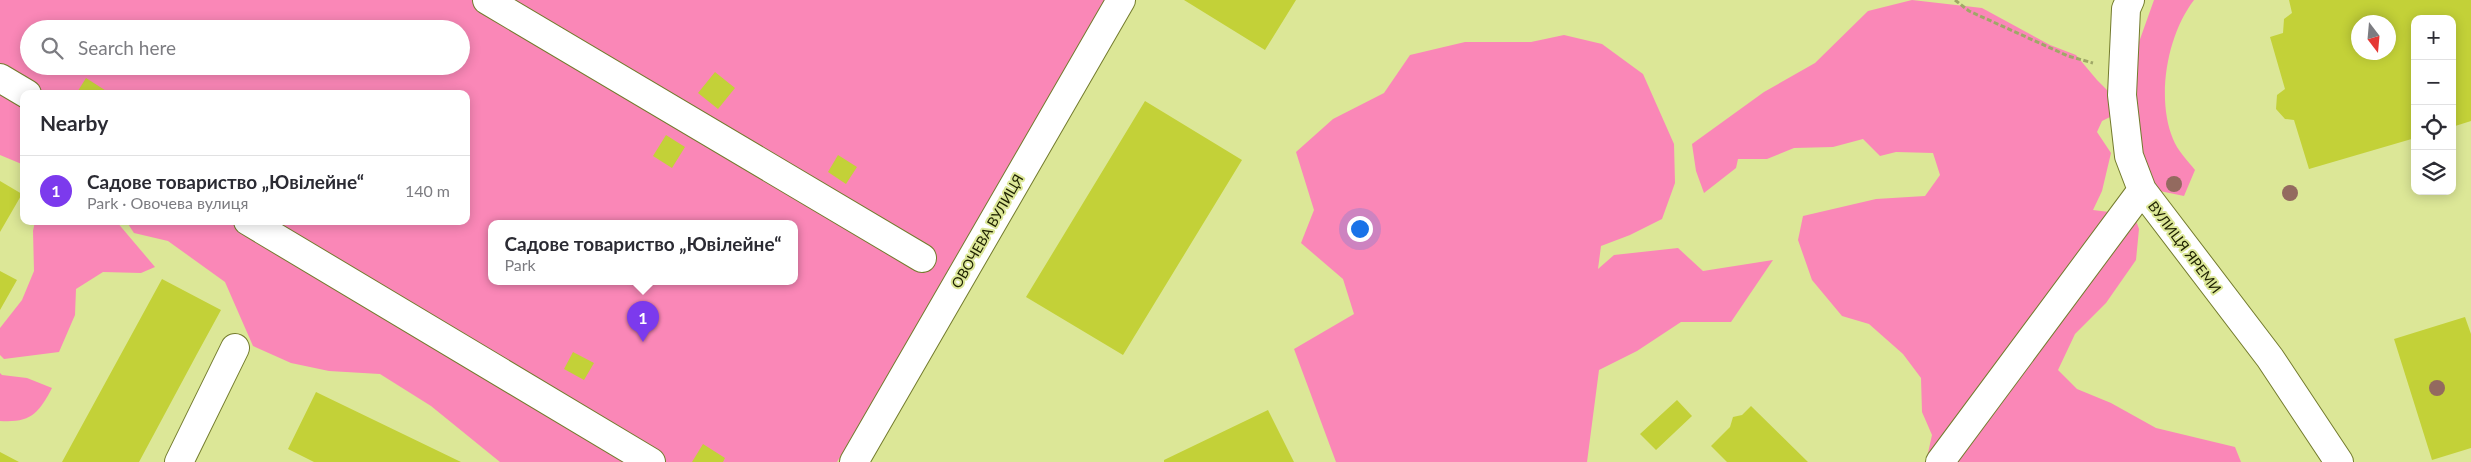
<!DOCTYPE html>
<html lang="en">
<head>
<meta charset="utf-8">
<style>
	:root { --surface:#fff; --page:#f7f7f7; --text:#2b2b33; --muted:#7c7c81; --line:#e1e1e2; --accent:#7c3aed }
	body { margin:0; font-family:Lato,sans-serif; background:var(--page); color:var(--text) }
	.controls { position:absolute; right:15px; top:15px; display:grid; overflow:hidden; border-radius:10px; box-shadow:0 2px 12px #0003 }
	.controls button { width:45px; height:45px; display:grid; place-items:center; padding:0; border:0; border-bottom:1px solid var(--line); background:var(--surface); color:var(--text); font:25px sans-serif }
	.compass { position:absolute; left:2351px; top:15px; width:45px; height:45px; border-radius:50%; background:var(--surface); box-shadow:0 2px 12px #0003; rotate:164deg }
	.you { position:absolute; left:1359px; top:228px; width:18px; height:18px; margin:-12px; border:4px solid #fff; border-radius:50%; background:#1a73e8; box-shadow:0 0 0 8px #1a73e833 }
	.badge { display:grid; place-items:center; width:32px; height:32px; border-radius:50%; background:var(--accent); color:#fff; font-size:16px; font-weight:700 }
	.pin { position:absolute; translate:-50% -41px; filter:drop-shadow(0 1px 2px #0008) }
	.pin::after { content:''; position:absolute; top:26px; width:18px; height:15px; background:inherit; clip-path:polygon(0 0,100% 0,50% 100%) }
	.popup { position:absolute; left:488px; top:220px; width:310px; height:65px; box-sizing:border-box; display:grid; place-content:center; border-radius:10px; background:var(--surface); filter:drop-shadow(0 1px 4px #0005); font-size:16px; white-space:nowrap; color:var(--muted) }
	.popup b { font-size:19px; color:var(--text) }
	.popup::after { content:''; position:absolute; left:50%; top:100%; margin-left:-10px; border:10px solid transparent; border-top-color:var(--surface) }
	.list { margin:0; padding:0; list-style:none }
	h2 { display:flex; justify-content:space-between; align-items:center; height:65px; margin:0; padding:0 20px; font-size:21px }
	h2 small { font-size:16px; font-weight:400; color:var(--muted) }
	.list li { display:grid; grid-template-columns:32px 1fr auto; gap:15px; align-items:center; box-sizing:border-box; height:70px; padding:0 20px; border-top:1px solid var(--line) }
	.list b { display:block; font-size:19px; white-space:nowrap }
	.list p { margin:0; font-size:16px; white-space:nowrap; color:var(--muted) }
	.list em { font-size:16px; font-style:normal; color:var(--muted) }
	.icon { flex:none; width:28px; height:28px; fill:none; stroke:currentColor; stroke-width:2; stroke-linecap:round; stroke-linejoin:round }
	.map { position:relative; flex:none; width:2471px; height:462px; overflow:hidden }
	.search { position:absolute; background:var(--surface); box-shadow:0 2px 12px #0003; left:20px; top:20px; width:450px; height:55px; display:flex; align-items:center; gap:12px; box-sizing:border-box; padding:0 18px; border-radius:28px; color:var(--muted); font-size:19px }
	.panel { position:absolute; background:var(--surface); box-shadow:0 2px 12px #0003; left:20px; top:90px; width:450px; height:135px; border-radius:10px }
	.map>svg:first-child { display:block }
	.green { fill:#fa87b7; fill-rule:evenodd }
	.building { fill:#c3d138; fill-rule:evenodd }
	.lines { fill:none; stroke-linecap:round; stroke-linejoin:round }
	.minor-casing { stroke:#737b2d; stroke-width:30 }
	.path { stroke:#9fa767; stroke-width:3; stroke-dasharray:5 2.5; stroke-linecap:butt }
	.minor { stroke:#fff; stroke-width:28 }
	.tree { fill:#936a5f }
	.labels { text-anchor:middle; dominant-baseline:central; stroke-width:4; stroke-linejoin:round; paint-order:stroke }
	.street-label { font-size:14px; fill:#1e2101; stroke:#dce797 }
</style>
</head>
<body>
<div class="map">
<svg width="2471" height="462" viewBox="0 0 2471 462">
	<rect width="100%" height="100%" fill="#dce797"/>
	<path class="green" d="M 0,0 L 1116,0 L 959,256 L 837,462 L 500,462 L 431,406 L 380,374 L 329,371 L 291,363 L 253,346 L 225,282 L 168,241 L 134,233 L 126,221 L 466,221 L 466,94 L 24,94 L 24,165 L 0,155 ZM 29,29 L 461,29 L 461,66 L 29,66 ZM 492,223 L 794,223 L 794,281 L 492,281 Z
		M 1912,0 L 1982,8 L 2050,45 L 2076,55 L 2097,80 L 2126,109 L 2102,121 L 2097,132 L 2111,153 L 2102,191 L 2093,210 L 2134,215 L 2139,229 L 2136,260 L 2106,303 L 2075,334 L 2058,370 L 2077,389 L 2111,403 L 2156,428 L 2235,447 L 2241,462 L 1926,462 L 1932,435 L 1922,412 L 1921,378 L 1903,354 L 1869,324 L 1842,316 L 1812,280 L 1798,240 L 1803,216 L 1876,199 L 1925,196 L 1940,175 L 1933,153 L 1896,152 L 1880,156 L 1863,139 L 1833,147 L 1794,148 L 1767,159 L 1738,159 L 1736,168 L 1704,193 L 1696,171 L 1692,144 L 1764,92 L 1815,63 L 1868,11 Z
		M 2154,0 L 2194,0 C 2167,35 2156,98 2173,139 C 2177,150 2188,161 2195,170 L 2184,196 L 2155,190 L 2133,144 L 2134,56 Z
		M 1564,35 L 1602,44 L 1643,74 L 1674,144 L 1675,183 L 1662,219 L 1630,235 L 1601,246 L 1598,269 L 1614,255 L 1678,248 L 1703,271 L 1773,260 L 1731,322 L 1681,322 L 1637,351 L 1599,370 L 1587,462 L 1336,462 L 1294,349 L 1354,314 L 1343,279 L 1301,243 L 1314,210 L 1296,152 L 1333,119 L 1384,93 L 1410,55 L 1465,42 L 1531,42 Z
		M 35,221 L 116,221 L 155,267 L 141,273 L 103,272 L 76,289 L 75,315 L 59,352 L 4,359 L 0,355 L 0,328 L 22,300 L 34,271 L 33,231 Z
		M 0,373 L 2,375 L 27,378 L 52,388 C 39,413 31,423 0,421 Z"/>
	<path class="building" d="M 1184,0 L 1296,0 L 1265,50 Z
		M 2289,0 L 2471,0 L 2471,121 L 2452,127 L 2452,19 L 2415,19 L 2415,138 L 2309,169 L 2294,120 L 2285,119 L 2276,109 L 2277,95 L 2285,89 L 2270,37 L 2283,33 L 2284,19 L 2292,13 ZM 2358,22 L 2388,22 L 2388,52 L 2358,52 Z
		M 715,72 L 735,88 L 718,109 L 698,93 Z
		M 86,78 L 111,94 L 76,94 Z
		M 1145,101 L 1242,160 L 1123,355 L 1026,297 Z
		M 666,135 L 685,147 L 672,168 L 653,156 Z
		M 838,155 L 857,167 L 846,184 L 828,172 Z
		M 0,181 L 22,194 L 0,232 Z
		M 0,271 L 17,280 L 0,310 Z
		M 162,279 L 221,310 L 197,354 L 139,462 L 62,462 Z
		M 2465,317 L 2471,334 L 2471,448 L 2432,460 L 2394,339 Z
		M 573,352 L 594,363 L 584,380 L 564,369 Z
		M 316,392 L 461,462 L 314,462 L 288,449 Z
		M 1677,400 L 1692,416 L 1656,450 L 1640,434 Z
		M 1751,406 L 1808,462 L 1727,462 L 1711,446 L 1730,427 L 1733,417 L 1742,415 Z
		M 1268,410 L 1294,462 L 1164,462 L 1164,460 Z
		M 703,444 L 725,458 L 723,462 L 692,462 Z
		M 0,452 L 19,462 L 0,462 Z"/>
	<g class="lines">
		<defs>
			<path id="minor" d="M 487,0 L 922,258
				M 2130,0 L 2126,9 L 2122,95 L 2129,156 L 2142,190 L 2270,358 L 2339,462
				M 0,78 L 27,94
				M 248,221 L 651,462
				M 179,462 L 235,348
				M 854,462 L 1121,0
				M 1940,462 L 2142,190"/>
		</defs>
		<use href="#minor" class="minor-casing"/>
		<path class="path" d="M 1955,0 L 1969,11 L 2068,56 L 2093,63"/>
		<use href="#minor" class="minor"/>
	</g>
	<g class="tree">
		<circle cx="2174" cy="184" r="8"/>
		<circle cx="2290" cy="193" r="8"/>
		<circle cx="2437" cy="388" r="8"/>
	</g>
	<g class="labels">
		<g class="street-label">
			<text transform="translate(987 231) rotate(-60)">ОВОЧЕВА ВУЛИЦЯ</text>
			<text transform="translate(2185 247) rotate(53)">ВУЛИЦЯ ЯРЕМИ</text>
		</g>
	</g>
</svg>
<div class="controls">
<button>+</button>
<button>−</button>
<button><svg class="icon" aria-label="locate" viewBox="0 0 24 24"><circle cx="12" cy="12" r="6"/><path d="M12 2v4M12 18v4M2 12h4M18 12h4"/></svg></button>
<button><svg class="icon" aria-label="layers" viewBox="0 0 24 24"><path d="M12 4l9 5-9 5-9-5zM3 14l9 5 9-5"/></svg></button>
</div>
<svg class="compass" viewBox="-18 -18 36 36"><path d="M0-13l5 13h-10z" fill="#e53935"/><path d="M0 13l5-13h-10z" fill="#7c7c81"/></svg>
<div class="you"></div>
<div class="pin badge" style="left:643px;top:342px">1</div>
<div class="popup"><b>Садове товариство „Ювілейне“</b>Park</div>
<div class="search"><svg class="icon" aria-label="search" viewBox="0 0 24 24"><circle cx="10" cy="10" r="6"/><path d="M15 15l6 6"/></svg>Search here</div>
<section class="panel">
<h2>Nearby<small></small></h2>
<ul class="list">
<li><span class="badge">1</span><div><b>Садове товариство „Ювілейне“</b><p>Park · Овочева вулиця</p></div><em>140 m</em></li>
</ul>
</section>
</div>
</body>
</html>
